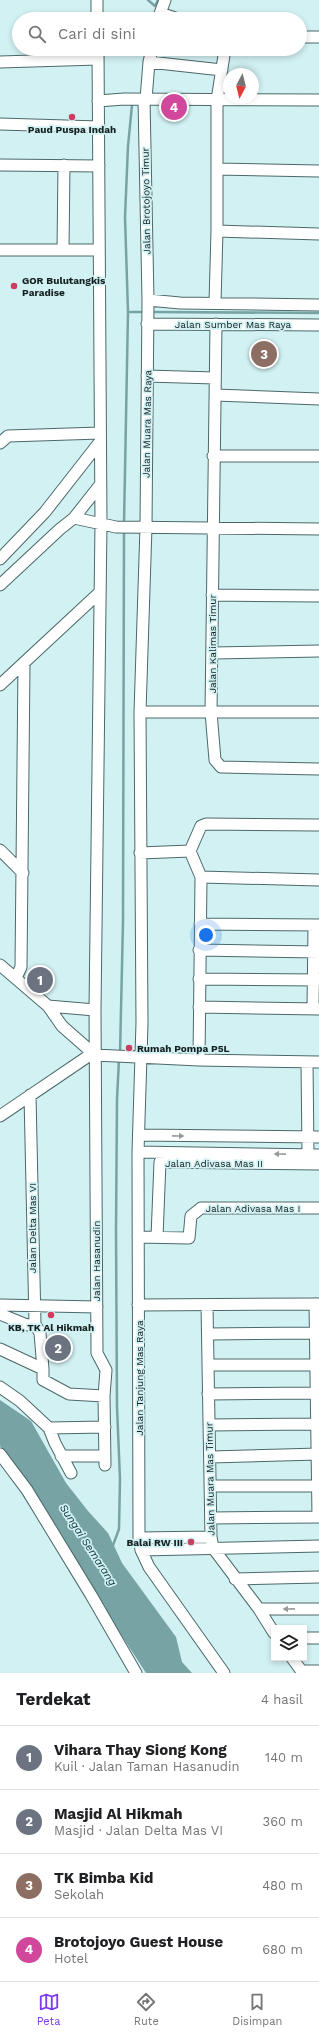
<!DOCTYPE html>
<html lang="id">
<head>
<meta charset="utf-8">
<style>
	:root { --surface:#fff; --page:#f2f2f2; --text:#202124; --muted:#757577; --line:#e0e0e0; --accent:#7c3aed }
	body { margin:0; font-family:"Work Sans",sans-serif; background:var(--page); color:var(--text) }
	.controls { position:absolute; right:12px; bottom:12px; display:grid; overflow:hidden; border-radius:0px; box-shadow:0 2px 6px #0003 }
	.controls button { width:36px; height:36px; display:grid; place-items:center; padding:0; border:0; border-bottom:1px solid var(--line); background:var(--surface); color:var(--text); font:20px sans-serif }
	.compass { position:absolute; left:223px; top:68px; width:36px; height:36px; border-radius:50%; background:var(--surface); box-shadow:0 2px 6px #0003; rotate:187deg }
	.you { position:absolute; left:206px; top:935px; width:14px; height:14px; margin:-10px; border:3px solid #fff; border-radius:50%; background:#1a73e8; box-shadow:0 0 0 6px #1a73e833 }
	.badge { display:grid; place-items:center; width:26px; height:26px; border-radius:50%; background:var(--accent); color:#fff; font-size:13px; font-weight:700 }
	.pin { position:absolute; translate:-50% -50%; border:2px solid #fff; box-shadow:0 1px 4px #0006 }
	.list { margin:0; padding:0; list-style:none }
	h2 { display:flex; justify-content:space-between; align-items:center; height:52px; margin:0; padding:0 16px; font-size:17px }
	h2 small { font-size:13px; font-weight:400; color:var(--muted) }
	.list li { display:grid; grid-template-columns:26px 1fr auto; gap:12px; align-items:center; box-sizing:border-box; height:64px; padding:0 16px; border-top:1px solid var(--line) }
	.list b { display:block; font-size:15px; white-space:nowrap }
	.list p { margin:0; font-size:13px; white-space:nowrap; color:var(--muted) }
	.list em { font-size:13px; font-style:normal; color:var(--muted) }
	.icon { flex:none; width:22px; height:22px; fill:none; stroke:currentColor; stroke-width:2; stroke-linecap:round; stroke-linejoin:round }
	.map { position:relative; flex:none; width:319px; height:1673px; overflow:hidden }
	.search { position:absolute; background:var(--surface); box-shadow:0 2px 6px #0003; left:12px; right:12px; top:12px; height:44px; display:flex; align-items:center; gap:10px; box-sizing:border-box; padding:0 14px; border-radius:22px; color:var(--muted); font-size:15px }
	.sheet { height:308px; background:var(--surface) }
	nav { display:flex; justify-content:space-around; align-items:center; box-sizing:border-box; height:56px; border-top:1px solid var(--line); background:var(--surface); font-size:11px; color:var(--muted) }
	nav a { display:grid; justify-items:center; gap:2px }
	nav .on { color:var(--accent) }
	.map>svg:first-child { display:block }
	.water { fill:#78a3a5 }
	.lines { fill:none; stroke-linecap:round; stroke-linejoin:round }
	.stream { stroke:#78a3a5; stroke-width:2.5 }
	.minor-casing { stroke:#4c6869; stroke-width:13 }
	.minor { stroke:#fff; stroke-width:11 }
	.oneway { fill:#969b9b }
	.poi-dot { fill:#cd3d60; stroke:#d2f1f3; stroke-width:1.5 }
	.labels { text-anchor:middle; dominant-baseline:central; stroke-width:3.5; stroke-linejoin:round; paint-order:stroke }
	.poi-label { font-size:10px; font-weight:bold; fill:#152121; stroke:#d2f1f3 }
	.street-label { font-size:10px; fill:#152121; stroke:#d2f1f3 }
	.water-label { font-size:11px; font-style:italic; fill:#0d383a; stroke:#d2f1f3 }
</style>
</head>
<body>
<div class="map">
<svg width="319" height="1673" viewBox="0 0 319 1673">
	<rect width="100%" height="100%" fill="#d2f1f3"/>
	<path class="water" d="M 0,1400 L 31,1421 L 66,1483 L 88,1511 L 108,1533 L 122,1563 L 176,1637 L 182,1662 L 192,1673 L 146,1673 L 90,1587 L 7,1453 L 0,1446 Z"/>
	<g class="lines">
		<path class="stream" d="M 148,0 L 155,6 L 158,0
			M 128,312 L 146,312
			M 151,312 L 319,313
			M 124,524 L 128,312 L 125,217 L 128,146 L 132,105
			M 120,1054 L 123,922 L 124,531
			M 112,1548 L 119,1529 L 120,1479 L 117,1407 L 116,1230 L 117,1099 L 119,1059"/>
		<defs>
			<path id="minor" d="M 97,0 L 97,19
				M 160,13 L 178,19
				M 158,19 L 165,0
				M 300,37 L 319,37
				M 98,49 L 101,523 L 95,1010 L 97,1353 L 106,1370 L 104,1396 L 105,1465
				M 0,62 L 98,59
				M 149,62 L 152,49
				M 144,99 L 148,300 L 146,527 L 140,712 L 142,1023 L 138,1152 L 139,1538 L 141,1550 L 149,1567 L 224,1673
				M 146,99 L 149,62 L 222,70
				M 98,101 L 124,99 L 319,100
				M 0,124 L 99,127
				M 0,165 L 99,166
				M 217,169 L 319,171
				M 217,231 L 319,234
				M 0,250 L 99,250
				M 63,250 L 64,165
				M 148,300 L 180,303 L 319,305
				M 215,303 L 217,231 L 217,100 L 225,49
				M 147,324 L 319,325
				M 216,324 L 211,712 L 215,760 L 221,767 L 319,769
				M 147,376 L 215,378
				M 215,395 L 319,399
				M 0,443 L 8,436 L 100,433
				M 213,456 L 319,456
				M 74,518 L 116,527 L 319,529
				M 0,559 L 45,512 L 99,443
				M 0,585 L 60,529 L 74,518 L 100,485
				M 212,595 L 319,596
				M 212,653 L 319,651
				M 0,685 L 100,592
				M 140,712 L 319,712
				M 0,850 L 23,873
				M 140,853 L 190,851
				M 201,877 L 319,880
				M 200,924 L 319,925
				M 199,950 L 319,952
				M 0,965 L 48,1006 L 95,1010
				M 16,978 L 21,967 L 24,664
				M 199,979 L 319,980
				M 48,1006 L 62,1026 L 95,1055
				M 199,1007 L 319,1009
				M 313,1009 L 314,925
				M 199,1060 L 201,877 L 190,851 L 201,826 L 206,824 L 319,825
				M 307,1062 L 308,1154
				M 0,1116 L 87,1057 L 95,1055 L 199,1060 L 319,1062
				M 139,1135 L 319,1137
				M 138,1152 L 319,1155
				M 138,1237 L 189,1238 L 191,1216 L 201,1208 L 319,1208
				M 157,1237 L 160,1162 L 319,1164
				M 315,1304 L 318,1517
				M 0,1305 L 97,1307
				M 138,1305 L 319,1304
				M 207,1305 L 211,1537 L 213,1548 L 259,1609 L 274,1633
				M 0,1314 L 27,1325 L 35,1324 L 30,1095
				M 35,1324 L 40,1333 L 43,1369
				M 208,1334 L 319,1333
				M 0,1349 L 43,1369 L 43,1380 L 69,1394 L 104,1396
				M 208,1365 L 319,1365
				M 0,1387 L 20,1401 L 49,1428 L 55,1443 L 71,1473
				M 208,1394 L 319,1393
				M 209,1425 L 319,1424
				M 49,1428 L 105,1427
				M 0,1454 L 27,1490 L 91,1595 L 136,1673
				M 61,1456 L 105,1456
				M 211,1457 L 319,1454
				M 211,1486 L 319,1486
				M 211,1518 L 319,1517
				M 139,1538 L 211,1537
				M 141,1550 L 319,1546
				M 235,1579 L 319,1577
				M 259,1609 L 319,1609
				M 304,1638 L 319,1638
				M 292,1658 L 303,1673
				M 302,1671 L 319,1671"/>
		</defs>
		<use href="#minor" class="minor-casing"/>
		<use href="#minor" class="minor"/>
	</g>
	<defs><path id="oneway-solid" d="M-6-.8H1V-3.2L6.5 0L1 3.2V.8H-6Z"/></defs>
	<g class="oneway">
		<use href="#oneway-solid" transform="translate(178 1136) rotate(1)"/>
		<use href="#oneway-solid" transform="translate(280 1154) rotate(-179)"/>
		<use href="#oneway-solid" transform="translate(289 1609) rotate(179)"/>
	</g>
	<g class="poi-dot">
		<circle cx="72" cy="117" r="4"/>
		<circle cx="14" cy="286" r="4"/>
		<circle cx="129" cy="1048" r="4"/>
		<circle cx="51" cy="1315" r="4"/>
		<circle cx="191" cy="1542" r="4"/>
	</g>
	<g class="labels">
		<g class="poi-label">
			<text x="72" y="129">Paud Puspa Indah</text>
			<text x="22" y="280" text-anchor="start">GOR Bulutangkis<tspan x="22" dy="12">Paradise</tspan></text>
			<text x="137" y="1048" text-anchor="start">Rumah Pompa P5L</text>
			<text x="51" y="1327">KB, TK Al Hikmah</text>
			<text x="183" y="1542" text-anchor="end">Balai RW III</text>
		</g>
		<g class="street-label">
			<text transform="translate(146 201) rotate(-91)">Jalan Brotojoyo Timur</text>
			<text x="233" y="324">Jalan Sumber Mas Raya</text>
			<text transform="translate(147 424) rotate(-89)">Jalan Muara Mas Raya</text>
			<text transform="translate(212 644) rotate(-90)">Jalan Kalimas Timur</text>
			<text x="214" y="1163">Jalan Adivasa Mas II</text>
			<text x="253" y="1208">Jalan Adivasa Mas I</text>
			<text transform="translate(32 1228) rotate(-90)">Jalan Delta Mas VI</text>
			<text transform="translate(96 1261) rotate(-90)">Jalan Hasanudin</text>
			<text transform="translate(139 1378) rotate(-90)">Jalan Tanjung Mas Raya</text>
			<text transform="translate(210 1479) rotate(-91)">Jalan Muara Mas Timur</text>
		</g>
		<g class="water-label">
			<text transform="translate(88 1545) rotate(57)">Sungai Semarang</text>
		</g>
	</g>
</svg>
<div class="controls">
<button><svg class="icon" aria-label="layers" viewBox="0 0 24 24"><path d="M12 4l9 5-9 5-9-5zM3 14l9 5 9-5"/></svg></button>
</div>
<svg class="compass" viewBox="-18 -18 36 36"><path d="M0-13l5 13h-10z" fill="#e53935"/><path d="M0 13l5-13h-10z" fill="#757577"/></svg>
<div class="you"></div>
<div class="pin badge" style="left:40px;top:980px;background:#6b7280">1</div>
<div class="pin badge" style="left:58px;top:1348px;background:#6b7280">2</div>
<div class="pin badge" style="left:264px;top:354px;background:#8d6e63">3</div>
<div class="pin badge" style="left:174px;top:107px;background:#d1479c">4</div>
<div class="search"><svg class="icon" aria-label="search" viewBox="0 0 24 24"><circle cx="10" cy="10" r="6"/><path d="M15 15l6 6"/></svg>Cari di sini</div>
</div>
<section class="sheet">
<h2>Terdekat<small>4 hasil</small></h2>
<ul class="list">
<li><span class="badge" style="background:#6b7280">1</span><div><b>Vihara Thay Siong Kong</b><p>Kuil · Jalan Taman Hasanudin</p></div><em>140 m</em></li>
<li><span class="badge" style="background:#6b7280">2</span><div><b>Masjid Al Hikmah</b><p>Masjid · Jalan Delta Mas VI</p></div><em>360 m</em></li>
<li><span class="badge" style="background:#8d6e63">3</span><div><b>TK Bimba Kid</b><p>Sekolah</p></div><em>480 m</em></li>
<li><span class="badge" style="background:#d1479c">4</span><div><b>Brotojoyo Guest House</b><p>Hotel</p></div><em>680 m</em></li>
</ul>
</section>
<nav>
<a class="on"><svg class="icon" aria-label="map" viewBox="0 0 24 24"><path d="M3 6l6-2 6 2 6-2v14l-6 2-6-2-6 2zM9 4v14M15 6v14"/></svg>Peta</a>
<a><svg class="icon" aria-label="directions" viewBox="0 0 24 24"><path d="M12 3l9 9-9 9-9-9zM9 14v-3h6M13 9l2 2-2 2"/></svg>Rute</a>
<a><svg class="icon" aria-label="saved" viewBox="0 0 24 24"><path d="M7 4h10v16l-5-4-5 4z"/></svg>Disimpan</a>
</nav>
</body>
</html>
